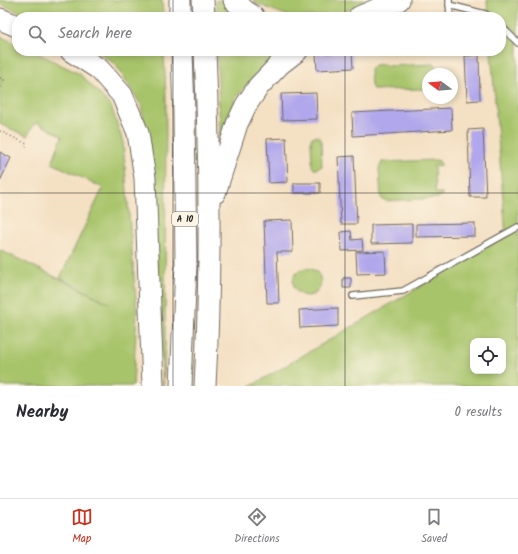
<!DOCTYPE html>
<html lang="en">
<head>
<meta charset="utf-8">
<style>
	:root { --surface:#fff; --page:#f7f7f7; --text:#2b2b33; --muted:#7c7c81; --line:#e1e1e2; --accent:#c8321e }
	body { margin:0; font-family:Kalam,sans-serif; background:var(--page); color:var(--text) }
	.controls { position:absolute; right:12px; bottom:12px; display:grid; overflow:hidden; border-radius:8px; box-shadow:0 2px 6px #0003 }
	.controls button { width:36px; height:36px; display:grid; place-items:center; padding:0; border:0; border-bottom:1px solid var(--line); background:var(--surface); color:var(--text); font:20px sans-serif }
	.compass { position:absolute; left:422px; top:68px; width:36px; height:36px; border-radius:50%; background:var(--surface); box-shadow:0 2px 6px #0003; rotate:286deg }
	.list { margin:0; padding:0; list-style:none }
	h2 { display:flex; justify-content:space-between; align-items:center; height:52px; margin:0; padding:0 16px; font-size:17px }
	h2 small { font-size:13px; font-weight:400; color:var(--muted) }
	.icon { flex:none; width:22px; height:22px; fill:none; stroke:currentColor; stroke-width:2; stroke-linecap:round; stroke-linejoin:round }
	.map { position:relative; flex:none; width:518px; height:386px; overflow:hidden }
	.search { position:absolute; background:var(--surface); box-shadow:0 2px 6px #0003; left:12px; right:12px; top:12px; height:44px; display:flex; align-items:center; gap:10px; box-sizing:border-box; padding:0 14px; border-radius:16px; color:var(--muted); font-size:15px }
	.sheet { height:112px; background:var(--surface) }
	nav { display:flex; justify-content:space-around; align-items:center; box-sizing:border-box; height:56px; border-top:1px solid var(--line); background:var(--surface); font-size:11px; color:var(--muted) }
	nav a { display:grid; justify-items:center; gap:2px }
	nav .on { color:var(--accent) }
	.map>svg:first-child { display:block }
	.green { fill:#a8c46b; stroke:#6a784b; fill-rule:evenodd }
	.building { fill:#b1a7ec }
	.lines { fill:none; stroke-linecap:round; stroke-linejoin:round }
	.service-casing { stroke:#716a60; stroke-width:8 }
	.motorway-casing { stroke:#716a60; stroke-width:23 }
	.path { stroke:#716a60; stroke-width:1.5; stroke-dasharray:1 3; stroke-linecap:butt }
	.service { stroke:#fff; stroke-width:5.5 }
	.motorway { stroke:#fff; stroke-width:21 }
	.grid { fill:none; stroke:#2b2b2b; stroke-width:1; stroke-opacity:0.55 }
	.labels { text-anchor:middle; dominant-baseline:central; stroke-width:3; stroke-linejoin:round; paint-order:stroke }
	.shield { fill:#fcf5e5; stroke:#6a6863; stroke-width:1 }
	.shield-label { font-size:9px; font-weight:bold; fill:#2b2b2b }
</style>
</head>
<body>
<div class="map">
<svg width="518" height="386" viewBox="0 0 518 386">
	<rect width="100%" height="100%" fill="#fcf5e5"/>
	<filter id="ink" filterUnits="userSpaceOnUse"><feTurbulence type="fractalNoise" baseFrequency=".025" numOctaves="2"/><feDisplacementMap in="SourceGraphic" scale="8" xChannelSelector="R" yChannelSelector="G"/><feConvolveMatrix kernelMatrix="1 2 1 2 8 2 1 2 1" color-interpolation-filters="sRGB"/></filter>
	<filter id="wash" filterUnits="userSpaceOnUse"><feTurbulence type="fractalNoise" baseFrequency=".012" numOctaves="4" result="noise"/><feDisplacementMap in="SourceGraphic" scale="16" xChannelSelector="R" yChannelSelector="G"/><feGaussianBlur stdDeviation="0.9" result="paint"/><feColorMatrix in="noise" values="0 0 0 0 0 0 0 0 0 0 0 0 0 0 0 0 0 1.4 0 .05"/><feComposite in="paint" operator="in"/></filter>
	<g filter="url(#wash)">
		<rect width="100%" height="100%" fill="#f4e0c3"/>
		<path class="green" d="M 0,0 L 162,0 L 163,17 L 31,17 L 0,4 Z
			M 216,0 L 220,0 L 234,17 L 216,17 Z
			M 253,0 L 371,0 L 336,15 L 305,17 L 291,17 L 257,4 Z
			M 487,0 L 518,0 L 518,386 L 251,386 L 506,236 L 491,51 L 501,51 L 501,17 L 488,17 ZM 473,341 L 503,341 L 503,371 L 473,371 Z
			M 0,36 L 17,44 L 17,51 L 33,51 L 80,74 L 111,106 L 123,142 L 137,312 L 133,386 L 0,386 L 0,250 L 109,303 L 60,278 L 103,188 L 52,163 L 62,136 L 36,122 L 27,136 L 0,124 Z
			M 97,51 L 164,51 L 166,98 L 165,344 L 163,386 L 151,155 L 141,105 L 116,65 Z
			M 217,51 L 282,51 L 259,70 L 236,98 L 220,138 Z
			M 384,64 L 387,66 L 434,64 L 436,66 L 436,74 L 428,74 L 428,89 L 374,90 L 371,86 L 370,69 L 374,65 Z
			M 315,136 L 319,137 L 321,139 L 322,166 L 317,169 L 314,169 L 312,166 L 311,140 L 312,137 Z
			M 436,160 L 439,161 L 441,165 L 434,166 L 435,193 L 442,193 L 442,195 L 438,198 L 386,201 L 381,198 L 379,168 L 382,162 Z
			M293 282a14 14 0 1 1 28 0a14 14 0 1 1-28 0Z"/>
		<g id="blocks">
			<path class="building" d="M 352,51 L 353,68 L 317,70 L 316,54 Z
				M 479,55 L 480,100 L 467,101 L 465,56 Z
				M 316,93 L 317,119 L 282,120 L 281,94 Z
				M 451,108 L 452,130 L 353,136 L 352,113 Z
				M 483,129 L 486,197 L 470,197 L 468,130 Z
				M 286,138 L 288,182 L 269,183 L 267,139 Z
				M 0,152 L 11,158 L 0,181 Z
				M 354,156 L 357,224 L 341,224 L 338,157 Z
				M 294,183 L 320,183 L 320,193 L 294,193 Z
				M 292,220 L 293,252 L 277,252 L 279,303 L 267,303 L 264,221 Z
				M 475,223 L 475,236 L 416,237 L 416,224 Z
				M 412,224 L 412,243 L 371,244 L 371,225 Z
				M 351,231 L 352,240 L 362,239 L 363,250 L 342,251 L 341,232 Z
				M 385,251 L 386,273 L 357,274 L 356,252 Z
				M 343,278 L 351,278 L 351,288 L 343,288 Z
				M 338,308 L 338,326 L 300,328 L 299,310 Z"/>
		</g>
	</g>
	<g filter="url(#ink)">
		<use href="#blocks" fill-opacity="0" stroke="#716a60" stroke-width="1"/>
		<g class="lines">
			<defs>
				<path id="service" d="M 449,0 L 450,17
					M 449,5 L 485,14 L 490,17
					M 501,26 L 518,43
					M 353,296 L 403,291 L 518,227"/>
				<path id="motorway" d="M 180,0 L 180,17
					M 203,0 L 204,17
					M 234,0 L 244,10 L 254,17
					M 359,17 L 399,0
					M 0,19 L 17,26
					M 71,51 L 99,69 L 122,95 L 138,133 L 145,178 L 153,386
					M 215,193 L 237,124 L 246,105 L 259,86 L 280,64 L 297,51
					M 181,386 L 186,264 L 184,113 L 182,51
					M 205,386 C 211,274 210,163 205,51"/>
			</defs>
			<use href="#service" class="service-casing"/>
			<use href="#motorway" class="motorway-casing"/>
			<path class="path" d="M 0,78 L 4,80 L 0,89
				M 0,131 L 27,144 L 25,148"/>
			<use href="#service" class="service"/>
			<use href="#motorway" class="motorway"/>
		</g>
	</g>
	<path class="grid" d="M 173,0 L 173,17M 345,0 L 345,17M 173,51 L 173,386M 345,51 L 345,386M 0,193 L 518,193"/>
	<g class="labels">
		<rect class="shield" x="172" y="212" width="26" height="14" rx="3"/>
		<g class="shield-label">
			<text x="185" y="219">A 10</text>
		</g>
	</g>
</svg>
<div class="controls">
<button><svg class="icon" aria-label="locate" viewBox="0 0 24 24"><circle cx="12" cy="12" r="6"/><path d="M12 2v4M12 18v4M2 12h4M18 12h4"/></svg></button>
</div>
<svg class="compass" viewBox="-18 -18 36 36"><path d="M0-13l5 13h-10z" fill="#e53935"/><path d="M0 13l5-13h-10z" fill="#7c7c81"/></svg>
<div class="search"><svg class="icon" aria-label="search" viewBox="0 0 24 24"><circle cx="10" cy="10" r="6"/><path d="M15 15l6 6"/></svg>Search here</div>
</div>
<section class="sheet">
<h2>Nearby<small>0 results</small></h2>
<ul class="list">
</ul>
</section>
<nav>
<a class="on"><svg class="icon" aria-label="map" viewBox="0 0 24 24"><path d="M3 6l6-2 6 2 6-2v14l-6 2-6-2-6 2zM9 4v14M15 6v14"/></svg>Map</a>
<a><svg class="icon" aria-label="directions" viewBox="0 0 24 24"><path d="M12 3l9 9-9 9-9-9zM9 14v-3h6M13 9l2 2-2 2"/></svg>Directions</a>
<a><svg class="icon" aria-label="saved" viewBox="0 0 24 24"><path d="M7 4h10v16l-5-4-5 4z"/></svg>Saved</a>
</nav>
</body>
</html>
